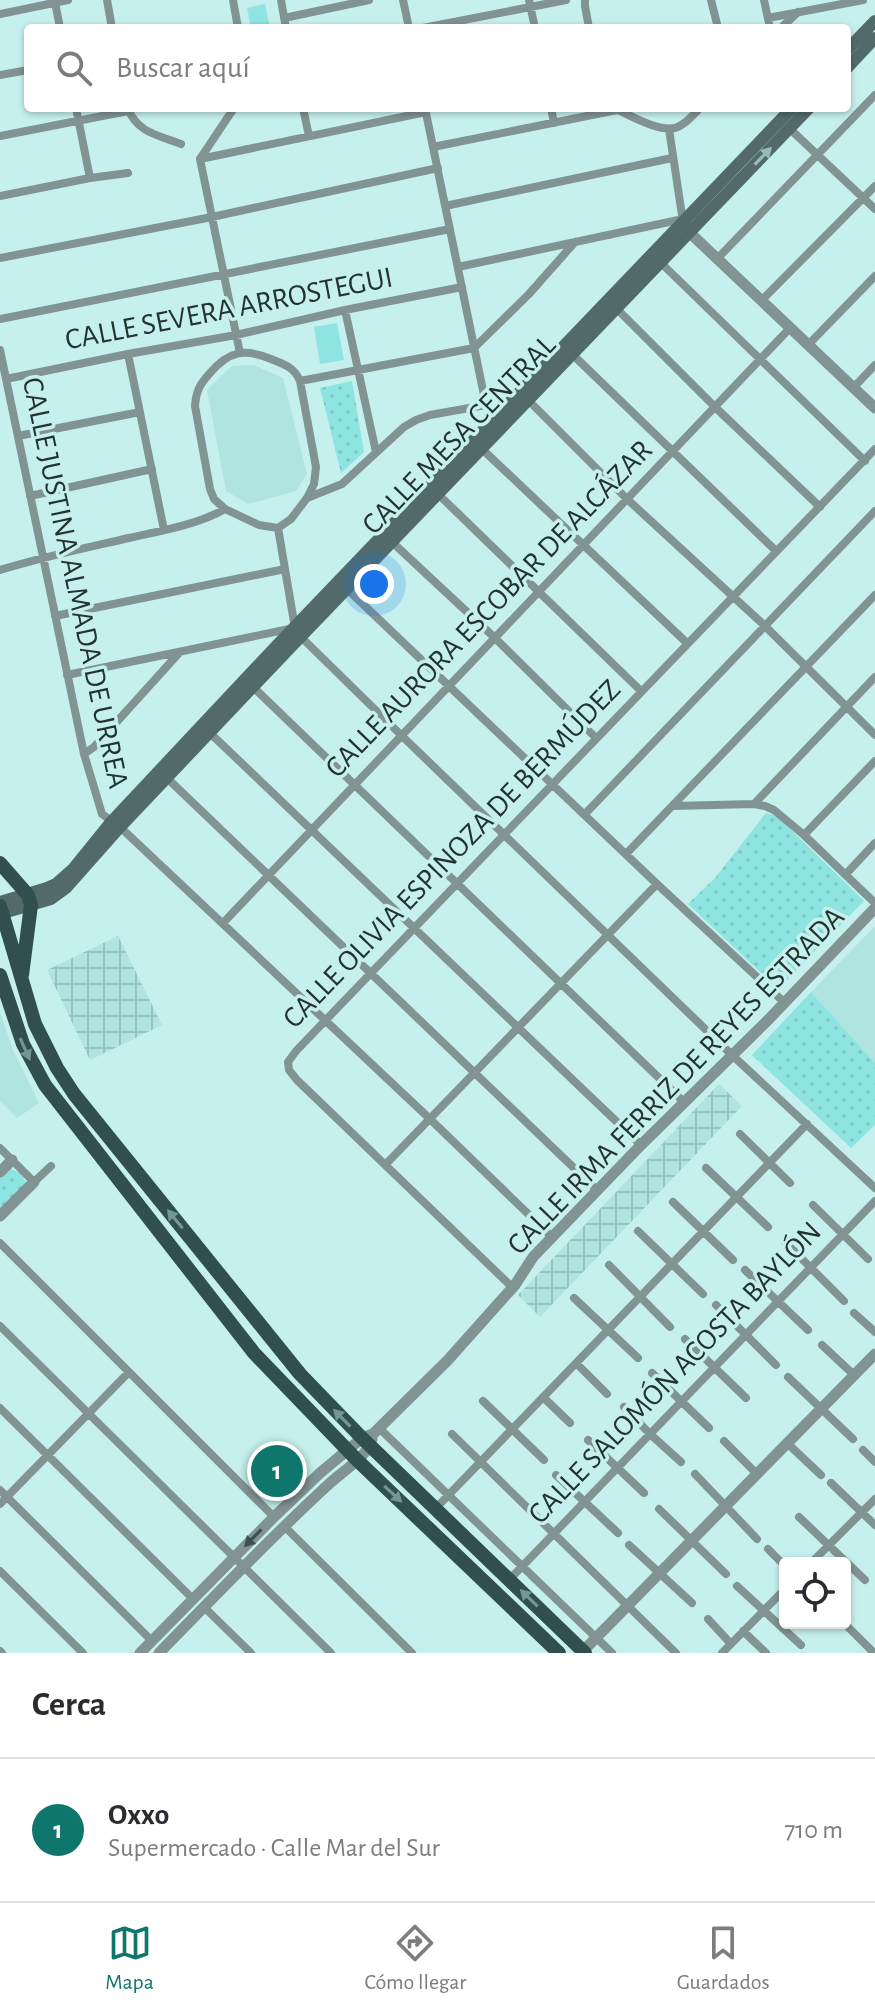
<!DOCTYPE html>
<html lang="es">
<head>
<meta charset="utf-8">
<style>
	:root { --surface:#fff; --page:#f2f2f3; --text:#2b2b33; --muted:#7c7c81; --line:#e1e1e2; --accent:#0f766e }
	body { margin:0; font-family:"Alegreya Sans",sans-serif; background:var(--page); color:var(--text) }
	.controls { position:absolute; right:24px; bottom:24px; display:grid; overflow:hidden; border-radius:8px; box-shadow:0 2px 6px #0004 }
	.controls button { width:72px; height:72px; display:grid; place-items:center; padding:0; border:0; border-bottom:2px solid var(--line); background:var(--surface); color:var(--text); font:40px sans-serif }
	.you { position:absolute; left:374px; top:584px; width:28px; height:28px; margin:-20px; border:6px solid #fff; border-radius:50%; background:#1a73e8; box-shadow:0 0 0 12px #1a73e833 }
	.badge { display:grid; place-items:center; width:52px; height:52px; border-radius:50%; background:var(--accent); color:#fff; font-size:26px; font-weight:700 }
	.pin { position:absolute; translate:-50% -50%; border:4px solid #fff; box-shadow:0 2px 8px #0006 }
	.list { margin:0; padding:0; list-style:none }
	h2 { display:flex; justify-content:space-between; align-items:center; height:104px; margin:0; padding:0 32px; font-size:34px }
	h2 small { font-size:26px; font-weight:400; color:var(--muted) }
	.list li { display:grid; grid-template-columns:52px 1fr auto; gap:24px; align-items:center; box-sizing:border-box; height:144px; padding:0 32px; border-top:2px solid var(--line) }
	.list b { display:block; font-size:30px; white-space:nowrap }
	.list p { margin:0; font-size:26px; white-space:nowrap; color:var(--muted) }
	.list em { font-size:26px; font-style:normal; color:var(--muted) }
	.icon { flex:none; width:44px; height:44px; fill:none; stroke:currentColor; stroke-width:2; stroke-linecap:round; stroke-linejoin:round }
	.map { position:relative; flex:none; width:875px; height:1653px; overflow:hidden }
	.search { position:absolute; background:var(--surface); box-shadow:0 2px 6px #0004; left:24px; right:24px; top:24px; height:88px; display:flex; align-items:center; gap:20px; box-sizing:border-box; padding:0 28px; border-radius:8px; color:var(--muted); font-size:30px }
	.sheet { height:248px; background:var(--surface) }
	nav { display:flex; justify-content:space-around; align-items:center; box-sizing:border-box; height:112px; border-top:2px solid var(--line); background:var(--surface); font-size:22px; color:var(--muted) }
	nav a { display:grid; justify-items:center; gap:4px }
	nav .on { color:var(--accent) }
	.map>svg:first-child { display:block }
	.built { fill:#b0e4e1 }
	.industrial { fill:url(#industrial-grid) }
	.grass { fill:#8ee4e1 }
	.park { fill:url(#park-dots) }
	.lines { fill:none; stroke-linecap:round; stroke-linejoin:round }
	.minor { stroke:#819392; stroke-width:8 }
	.tertiary { stroke:#819392; stroke-width:11 }
	.secondary { stroke:#526b6a; stroke-width:12 }
	.primary { stroke:#304f4e; stroke-width:14 }
	.oneway { fill:#97bbb9 }
	.oneway2 { fill:#739796 }
	.oneway3 { fill:#3e504f }
	.labels { text-anchor:middle; dominant-baseline:central; stroke-width:7; stroke-linejoin:round; paint-order:stroke }
	.street-label { font-size:30px; fill:#223332; stroke:#c5f0ed }
</style>
</head>
<body>
<div class="map">
<svg width="875" height="1653" viewBox="0 0 875 1653">
	<defs>
		<pattern id="industrial-grid" width="8" height="8" patternUnits="userSpaceOnUse" patternTransform="scale(2)"><rect width="8" height="8" fill="#b0e4e1"/><path d="M0 4h8M4 0v8" fill="none" stroke="#97c4c2"/></pattern>
		<pattern id="park-dots" width="8" height="8" patternUnits="userSpaceOnUse" patternTransform="scale(2)"><rect width="8" height="8" fill="#8ee4e1"/><path d="M2 2h.1M6 6h.1" fill="none" stroke="#7ac4c2" stroke-width="1.8" stroke-linecap="round"/></pattern>
	</defs>
	<rect width="100%" height="100%" fill="#c5f0ed"/>
	<path class="built" d="M 254,365 L 283,378 L 307,474 L 296,491 L 248,504 L 226,491 L 207,390 L 232,366 Z
		M 875,926 L 875,1063 L 811,992 Z
		M 0,1012 L 13,1050 L 39,1103 L 17,1118 L 0,1101 Z"/>
	<path class="industrial" d="M 118,936 L 162,1025 L 90,1060 L 47,970 Z
		M 719,1084 L 742,1106 L 540,1317 L 518,1295 Z"/>
	<path class="grass" d="M 265,4 L 270,28 L 251,28 L 247,8 Z
		M 337,323 L 344,360 L 320,364 L 314,327 Z"/>
	<path class="park" d="M 352,381 L 364,452 L 341,473 L 320,388 Z
		M 766,813 L 777,816 L 864,901 L 778,989 L 688,904 L 715,878 Z
		M 811,992 L 875,1063 L 875,1125 L 851,1148 L 752,1055 Z
		M 9,1169 C 18,1170 25,1176 26,1185 L 0,1210 L 0,1178 Z"/>
	<g class="lines">
		<path class="minor" d="M 57,0 L 55,2 L 60,28
			M 107,0 L 112,28
			M 233,0 L 238,28
			M 281,0 L 286,28
			M 403,0 L 409,28
			M 529,0 L 535,28
			M 585,0 L 585,6 L 589,28
			M 711,0 L 718,28
			M 764,0 L 770,28
			M 0,14 L 68,0
			M 284,18 L 369,0
			M 768,18 L 863,0
			M 423,28 L 566,0
			M 781,28 L 798,12
			M 0,75 L 28,70
			M 76,108 L 90,178
			M 234,108 L 200,159 L 240,353
			M 303,108 L 309,136
			M 425,108 L 486,405 L 499,420
			M 551,108 L 554,123
			M 614,108 C 629,115 658,132 675,128 C 685,125 693,115 700,108
			M 128,109 C 138,133 158,135 181,144
			M 669,129 L 683,222
			M 790,129 L 875,209
			M 0,136 L 128,111
			M 433,147 L 617,110
			M 200,159 L 426,112
			M 0,196 L 90,178 L 128,173
			M 445,206 L 672,158
			M 0,258 L 212,217 L 438,168
			M 717,259 L 875,95
			M 660,262 L 865,461
			M 458,267 L 683,219
			M 761,301 L 875,186
			M 616,308 L 715,407 L 820,507
			M 345,310 L 376,452
			M 0,319 L 450,229
			M 808,345 L 875,276
			M 0,350 L 84,754 L 102,814 L 120,827 L 430,1119 L 552,1237
			M 128,354 L 164,530
			M 572,354 L 776,551
			M 6,379 L 128,354 L 236,335 L 345,310 L 462,287
			M 300,381 L 474,348 L 529,294 L 575,242
			M 853,388 L 875,365
			M 528,400 L 627,499 L 764,625 L 875,735
			M 18,436 L 140,412
			M 482,449 L 687,643
			M 438,494 L 641,691
			M 30,496 L 152,469
			M 225,509 L 214,499 L 210,489 L 195,406 C 196,391 200,384 210,373 C 229,351 244,348 271,359 C 284,364 294,367 300,381 L 316,467 L 314,484 L 307,498
			M 278,528 L 295,628 L 301,637 L 401,735 L 732,1055 L 875,1188
			M 278,528 L 291,519 L 307,498 L 342,484 L 404,427 L 416,420 L 430,415 L 486,405
			M 392,542 L 495,638 L 596,738
			M 0,570 C 42,557 85,548 129,538 C 160,531 197,525 225,509 L 259,525 L 278,528
			M 347,589 L 657,884 L 785,1003
			M 55,616 L 285,569
			M 67,675 L 294,628
			M 253,687 L 684,1102
			M 210,733 L 641,1145
			M 84,754 L 94,747 L 179,653
			M 167,778 L 598,1191
			M 754,804 L 875,677
			M 673,806 L 754,804 L 765,806 L 774,810 L 804,835 L 875,903
			M 585,814 L 875,511
			M 804,835 L 875,761
			M 626,854 L 875,595
			M 846,874 L 875,843
			M 223,923 L 790,328
			M 740,1134 L 790,1183
			M 0,1148 L 34,1182 L 51,1166
			M 386,1164 L 657,884
			M 706,1168 L 768,1227
			M 673,1202 L 733,1260
			M 813,1205 L 868,1259
			M 638,1231 L 703,1294
			M 785,1242 L 844,1301
			M 0,1243 L 274,1517
			M 609,1265 L 670,1327
			M 745,1270 L 808,1330
			M 513,1288 L 297,1080 L 289,1070 L 288,1062 L 296,1051 L 875,449
			M 574,1298 L 638,1358
			M 716,1305 L 776,1365
			M 854,1313 L 875,1332
			M 0,1326 L 331,1653
			M 685,1339 L 746,1398
			M 822,1345 L 854,1375
			M 576,1363 L 607,1394
			M 652,1373 L 709,1428
			M 788,1377 L 853,1439
			M 543,1397 L 570,1423
			M 483,1401 L 544,1460
			M 624,1407 L 650,1434 L 681,1462
			M 0,1408 L 193,1599
			M 379,1428 L 612,1653
			M 452,1434 L 676,1653
			M 588,1440 L 644,1493
			M 724,1441 L 757,1474
			M 787,1443 L 821,1475
			M 863,1450 L 875,1462
			M 695,1474 L 757,1539
			M 556,1475 L 618,1533
			M 831,1483 L 875,1525
			M 0,1490 L 152,1641
			M 0,1504 L 129,1372
			M 435,1509 L 807,1124
			M 659,1509 L 726,1574
			M 799,1517 L 865,1580
			M 284,1526 L 412,1653
			M 629,1545 L 692,1603
			M 768,1549 L 785,1566
			M 811,1563 L 875,1499
			M 0,1571 L 83,1653
			M 510,1579 L 875,1201
			M 737,1586 L 801,1645
			M 204,1607 L 251,1653
			M 708,1619 L 731,1644
			M 844,1623 L 874,1653
			M 743,1631 L 766,1653
			M 0,1651 L 2,1653
			M 722,1653 L 785,1589"/>
		<path class="tertiary" d="M 685,226 L 689,232 L 875,408
			M 0,1172 L 12,1160
			M 0,1216 L 34,1182
			M 583,1651 L 875,1354
			M 140,1653 L 274,1517 L 320,1473 L 362,1438 L 373,1434 L 447,1361 L 515,1285 L 533,1257 L 641,1145 L 769,1019 L 875,908
			M 159,1653 C 215,1596 271,1537 330,1483 C 343,1471 368,1456 372,1439"/>
		<path class="secondary" d="M 847,50 L 875,21
			M 847,68 L 875,38
			M 0,902 L 47,888 L 56,884 L 73,869 L 111,822 L 280,642 L 792,108
			M 0,914 L 51,899 L 66,888 L 120,827 L 286,652 L 809,108"/>
		<path class="primary" d="M 0,863 L 28,895 L 31,905 L 22,975
			M 0,906 L 35,1024 L 57,1068 L 74,1094 L 300,1374 L 362,1438 L 585,1653
			M 0,975 L 23,1044 L 45,1085 L 254,1353 L 357,1460 L 559,1653"/>
	</g>
	<defs><path id="oneway-solid" d="M-6-.8H1V-3.2L6.5 0L1 3.2V.8H-6Z" transform="scale(2)"/></defs>
	<use class="oneway" href="#oneway-solid" transform="translate(763 156) rotate(-46)"/>
	<g class="oneway2">
		<use href="#oneway-solid" transform="translate(25 1049) rotate(66)"/>
		<use href="#oneway-solid" transform="translate(175 1219) rotate(-129)"/>
		<use href="#oneway-solid" transform="translate(342 1418) rotate(-134)"/>
		<use href="#oneway-solid" transform="translate(393 1494) rotate(43)"/>
		<use href="#oneway-solid" transform="translate(529 1598) rotate(-136)"/>
	</g>
	<use class="oneway3" href="#oneway-solid" transform="translate(253 1538) rotate(134)"/>
	<g class="labels">
		<g class="street-label">
			<text transform="translate(229 309) rotate(-11)">CALLE SEVERA ARROSTEGUI</text>
			<text transform="translate(459 435) rotate(-46)">CALLE MESA CENTRAL</text>
			<text transform="translate(75 583) rotate(78)">CALLE JUSTINA ALMADA DE URREA</text>
			<text transform="translate(489 609) rotate(-46)">CALLE AURORA ESCOBAR DE ALCÁZAR</text>
			<text transform="translate(452 854) rotate(-46)">CALLE OLIVIA ESPINOZA DE BERMÚDEZ</text>
			<text transform="translate(676 1081) rotate(-46)">CALLE IRMA FERRIZ DE REYES ESTRADA</text>
			<text transform="translate(675 1373) rotate(-46)">CALLE SALOMÓN ACOSTA BAYLÓN</text>
		</g>
	</g>
</svg>
<div class="controls">
<button><svg class="icon" aria-label="locate" viewBox="0 0 24 24"><circle cx="12" cy="12" r="6"/><path d="M12 2v4M12 18v4M2 12h4M18 12h4"/></svg></button>
</div>
<div class="you"></div>
<div class="pin badge" style="left:277px;top:1471px">1</div>
<div class="search"><svg class="icon" aria-label="search" viewBox="0 0 24 24"><circle cx="10" cy="10" r="6"/><path d="M15 15l6 6"/></svg>Buscar aquí</div>
</div>
<section class="sheet">
<h2>Cerca<small></small></h2>
<ul class="list">
<li><span class="badge">1</span><div><b>Oxxo</b><p>Supermercado · Calle Mar del Sur</p></div><em>710 m</em></li>
</ul>
</section>
<nav>
<a class="on"><svg class="icon" aria-label="map" viewBox="0 0 24 24"><path d="M3 6l6-2 6 2 6-2v14l-6 2-6-2-6 2zM9 4v14M15 6v14"/></svg>Mapa</a>
<a><svg class="icon" aria-label="directions" viewBox="0 0 24 24"><path d="M12 3l9 9-9 9-9-9zM9 14v-3h6M13 9l2 2-2 2"/></svg>Cómo llegar</a>
<a><svg class="icon" aria-label="saved" viewBox="0 0 24 24"><path d="M7 4h10v16l-5-4-5 4z"/></svg>Guardados</a>
</nav>
</body>
</html>
